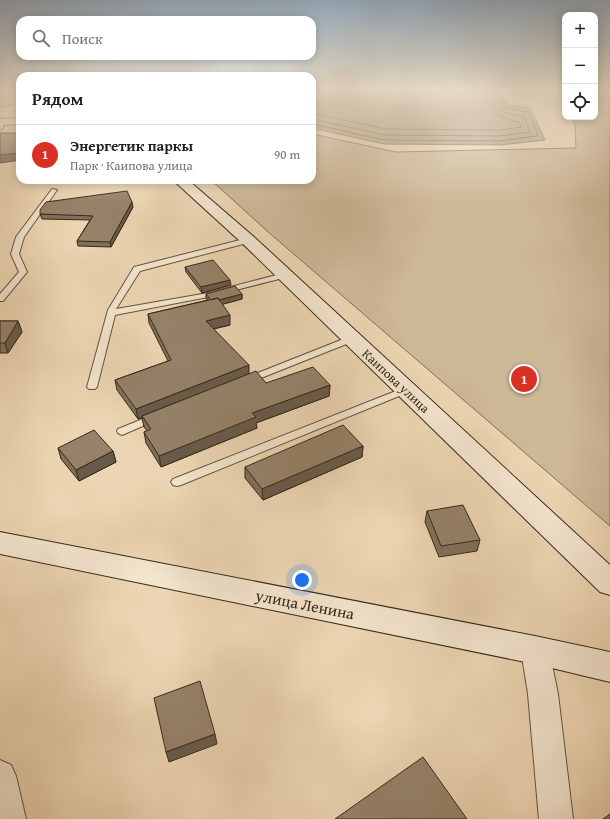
<!DOCTYPE html>
<html lang="ru">
<head>
<meta charset="utf-8">
<style>
	:root { --surface:#fff; --page:#f2f2f2; --text:#202124; --muted:#757577; --line:#e0e0e0; --accent:#d93025 }
	body { margin:0; font-family:"Gentium Book Plus",serif; background:var(--page); color:var(--text) }
	.controls { position:absolute; right:12px; top:12px; display:grid; overflow:hidden; border-radius:8px; box-shadow:0 2px 10px #0003 }
	.controls button { width:36px; height:36px; display:grid; place-items:center; padding:0; border:0; border-bottom:1px solid var(--line); background:var(--surface); color:var(--text); font:20px sans-serif }
	.you { position:absolute; left:302px; top:580px; width:14px; height:14px; margin:-10px; border:3px solid #fff; border-radius:50%; background:#1a73e8; box-shadow:0 0 0 6px #1a73e833 }
	.badge { display:grid; place-items:center; width:26px; height:26px; border-radius:50%; background:var(--accent); color:#fff; font-size:13px; font-weight:700 }
	.pin { position:absolute; translate:-50% -50%; border:2px solid #fff; box-shadow:0 1px 4px #0006 }
	.list { margin:0; padding:0; list-style:none }
	h2 { display:flex; justify-content:space-between; align-items:center; height:52px; margin:0; padding:0 16px; font-size:17px }
	h2 small { font-size:13px; font-weight:400; color:var(--muted) }
	.list li { display:grid; grid-template-columns:26px 1fr auto; gap:12px; align-items:center; box-sizing:border-box; height:60px; padding:0 16px; border-top:1px solid var(--line) }
	.list b { display:block; font-size:15px; white-space:nowrap }
	.list p { margin:0; font-size:13px; white-space:nowrap; color:var(--muted) }
	.list em { font-size:13px; font-style:normal; color:var(--muted) }
	.icon { flex:none; width:22px; height:22px; fill:none; stroke:currentColor; stroke-width:2; stroke-linecap:round; stroke-linejoin:round }
	.map { position:relative; flex:none; width:610px; height:819px; overflow:hidden }
	.search { position:absolute; background:var(--surface); box-shadow:0 2px 10px #0003; left:16px; top:16px; width:300px; height:44px; display:flex; align-items:center; gap:10px; box-sizing:border-box; padding:0 14px; border-radius:12px; color:var(--muted); font-size:15px }
	.panel { position:absolute; background:var(--surface); box-shadow:0 2px 10px #0003; left:16px; top:72px; width:300px; height:112px; border-radius:12px }
	.map>svg:first-child { display:block }
	.green { fill:#cdb898; stroke:#827059 }
	.water { fill:#ae9b7e; stroke:#7e6d56 }
	.lines { fill:none; stroke-linecap:round; stroke-linejoin:round }
	.shore { stroke:#72624c; stroke-width:1 }
	.lane-casing { stroke:#645440; stroke-width:2 }
	.street-casing { stroke:#645440; stroke-width:2 }
	.secondary-casing { stroke:#36291a; stroke-width:2 }
	.lane { fill:#f3e4cd; fill-rule:evenodd }
	.street { fill:#f3e4cd; fill-rule:evenodd }
	.secondary { fill:#f3e4cd; fill-rule:evenodd }
	.wall { fill:#80705a; stroke:#36291a }
	.shaded-wall { fill:#685b4a; stroke:#36291a }
	.building { fill:#958269; stroke:#36291a }
	.labels { text-anchor:middle; dominant-baseline:central; stroke-width:3; stroke-linejoin:round; paint-order:stroke }
	.street-label { font-size:13px; fill:#36291a; stroke:#f3e4cd }
	.near-street-label { font-size:16px; fill:#36291a; stroke:#f3e4cd }
</style>
</head>
<body>
<div class="map">
<svg width="610" height="819" viewBox="0 0 610 819">
	<rect width="100%" height="100%" fill="#ecd5b2"/>
	<filter id="stains"><feTurbulence type="fractalNoise" baseFrequency=".005" numOctaves="4"/><feColorMatrix values="0 0 0 0 .2 0 0 0 0 .09 0 0 0 0 .02 0 0 0 .5 -.17"/></filter>
	<radialGradient id="worn" r=".72"><stop offset=".6" stop-color="#630" stop-opacity="0"/><stop offset="1" stop-color="#630" stop-opacity=".3"/></radialGradient>
	<path class="green" d="M 595,88 L 610,88 L 610,526 L 267,231 L 211,180 L 312,180 L 312,134 L 396,152 L 576,148 L 575,124 L 572,117 L 595,117 Z
		M 0,90 L 20,93 L 20,102 L 0,108 Z"/>
	<path class="water" d="M 312,88 L 498,88 L 509,105 L 530,108 L 545,140 L 500,145 L 384,144 L 312,128 Z"/>
	<g class="lines">
		<path class="shore" d="M 312,113 L 385,129 L 499,130 L 521,127 L 519,122 C 499,119 487,110 484,88
			M 312,119 L 385,135 L 499,136 L 530,132 L 524,116 C 504,114 493,111 490,88
			M 312,124 L 384,140 L 500,141 L 537,136 L 538,134 L 528,112 L 506,108 L 495,91 L 495,88"/>
		<defs>
			<path id="lane" d="M 0,119 L 3,121 L 3,128 L 0,130 Z
				M 52,189 L 57,190 L 24,237 L 19,254 L 27,272 L 3,301 L 0,301 L 0,294 L 19,272 L 11,254 L 16,237 Z
				M 248,238 L 252,240 L 251,242 L 140,271 L 116,309 L 208,293 L 284,273 L 287,273 L 287,277 L 208,297 L 115,315 L 97,387 L 95,389 L 89,389 L 87,387 L 108,310 L 134,267 Z
				M 351,336 L 354,337 L 355,339 L 354,341 L 251,382 L 245,382 L 243,380 L 245,378 Z
				M 406,387 L 411,390 L 409,392 L 181,485 L 177,486 L 173,485 L 171,482 L 173,479 Z
				M 155,414 L 159,415 L 160,417 L 159,419 L 122,435 L 118,433 L 117,431 L 118,429 Z"/>
			<path id="street" d="M 20,118 L 20,124 L 0,125 L 0,119 Z
				M 535,637 L 545,641 L 549,650 L 558,694 L 573,819 L 539,819 L 528,694 L 521,650 L 525,641 Z
				M 0,760 L 11,765 L 16,776 L 26,819 L 0,819 Z"/>
			<path id="secondary" d="M 173,180 L 188,180 L 254,237 L 610,565 L 610,595 L 600,592 L 242,243 Z
				M 0,532 L 535,636 L 610,652 L 610,682 L 535,664 L 0,554 Z"/>
		</defs>
		<use href="#lane" class="lane-casing"/>
		<use href="#street" class="street-casing"/>
		<use href="#secondary" class="secondary-casing"/>
		<use href="#lane" class="lane"/>
		<use href="#street" class="street"/>
		<use href="#secondary" class="secondary"/>
	</g>
	<path class="wall" d="M 133,207 L 111,247 L 78,246 L 77,241 L 90,220 L 42,219 L 40,214 Z
		M 185,267 L 231,285 L 202,293 L 186,272 Z
		M 206,294 L 242,294 L 242,299 L 222,304 L 230,325 L 214,329 L 249,374 L 266,383 L 330,385 L 329,396 L 256,423 L 257,428 L 161,467 L 146,443 L 144,432 L 147,431 L 144,427 L 142,418 L 138,419 L 117,390 L 115,380 L 168,361 L 149,323 L 148,314 L 208,300 L 206,299 Z
		M 0,321 L 18,321 L 22,332 L 8,353 L 0,353 Z
		M 363,446 L 362,457 L 263,500 L 245,478 L 245,467 Z
		M 58,448 L 113,451 L 116,462 L 79,481 L 61,459 Z
		M 427,511 L 480,540 L 477,551 L 439,557 L 425,522 Z"/>
	<path class="shaded-wall" d="M 20,153 L 20,160 L 0,163 L 0,155 Z
		M 132,202 L 133,207 L 111,247 L 110,242 Z
		M 230,280 L 231,285 L 202,293 L 201,287 Z
		M 242,294 L 242,299 L 213,307 L 212,302 Z
		M 230,315 L 230,325 L 207,330 L 206,321 Z
		M 18,321 L 22,332 L 8,353 L 5,343 Z
		M 249,365 L 249,375 L 142,416 L 142,418 L 138,419 L 136,409 Z
		M 330,385 L 329,396 L 256,423 L 257,428 L 161,467 L 159,456 L 252,413 Z
		M 363,446 L 362,457 L 263,500 L 262,489 Z
		M 113,451 L 116,462 L 79,481 L 76,470 Z
		M 215,734 L 217,744 L 169,762 L 166,752 Z"/>
	<path class="building" d="M 0,133 L 20,133 L 20,153 L 0,155 Z
		M 127,191 L 132,202 L 110,242 L 77,241 L 93,216 L 40,214 L 40,210 L 46,202 Z
		M 213,260 L 230,280 L 201,287 L 185,267 Z
		M 235,286 L 242,294 L 219,300 L 218,298 L 211,300 L 206,294 Z
		M 218,298 L 230,315 L 206,321 L 249,365 L 136,409 L 115,380 L 171,360 L 148,314 Z
		M 0,321 L 18,321 L 5,343 L 0,343 Z
		M 313,367 L 330,385 L 252,413 L 256,417 L 159,456 L 144,432 L 151,429 L 142,416 L 256,371 L 266,383 Z
		M 343,425 L 363,446 L 262,489 L 245,467 Z
		M 94,430 L 113,451 L 76,470 L 58,448 Z
		M 463,505 L 480,540 L 441,546 L 427,511 Z
		M 200,681 L 215,734 L 166,752 L 154,698 Z
		M 423,757 L 467,819 L 335,819 Z
		M 610,814 L 610,819 L 603,819 Z"/>
	<linearGradient id="sky" x2="0" y2="1"><stop stop-color="#91aabe"/><stop offset="0.44" stop-color="#f6ecdc"/><stop offset="1" stop-color="#f6ecdc" stop-opacity="0"/></linearGradient>
	<rect width="610" height="202" fill="url(#sky)"/>
	<g class="labels">
		<g class="street-label">
			<text transform="translate(396 381) rotate(43)">Каипова улица</text>
		</g>
		<g class="near-street-label">
			<text transform="translate(305 604) rotate(11)">улица Ленина</text>
		</g>
	</g>
	<rect width="100%" height="100%" filter="url(#stains)"/>
	<rect width="100%" height="100%" fill="url(#worn)"/>
</svg>
<div class="controls">
<button>+</button>
<button>−</button>
<button><svg class="icon" aria-label="locate" viewBox="0 0 24 24"><circle cx="12" cy="12" r="6"/><path d="M12 2v4M12 18v4M2 12h4M18 12h4"/></svg></button>
</div>
<div class="you"></div>
<div class="pin badge" style="left:524px;top:379px">1</div>
<div class="search"><svg class="icon" aria-label="search" viewBox="0 0 24 24"><circle cx="10" cy="10" r="6"/><path d="M15 15l6 6"/></svg>Поиск</div>
<section class="panel">
<h2>Рядом<small></small></h2>
<ul class="list">
<li><span class="badge">1</span><div><b>Энергетик паркы</b><p>Парк · Каипова улица</p></div><em>90 m</em></li>
</ul>
</section>
</div>
</body>
</html>
